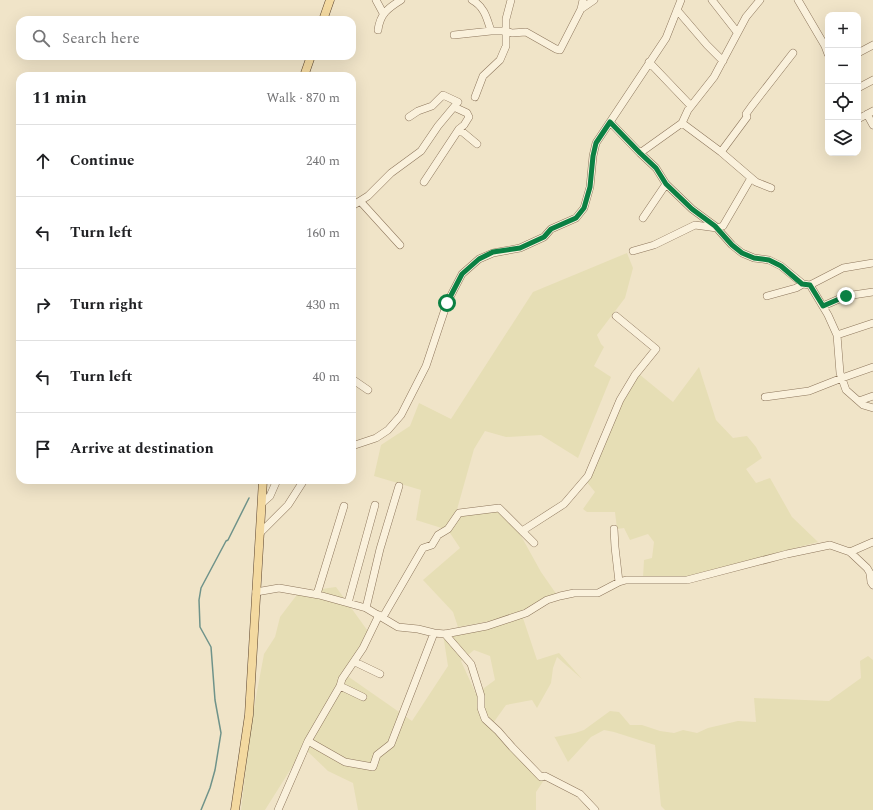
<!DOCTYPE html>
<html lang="en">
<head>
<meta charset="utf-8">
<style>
	:root { --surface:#fff; --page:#f6f6f6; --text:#202124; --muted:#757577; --line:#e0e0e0 }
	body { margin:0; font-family:Spectral,serif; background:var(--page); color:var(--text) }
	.controls { position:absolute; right:12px; top:12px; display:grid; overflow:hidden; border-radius:8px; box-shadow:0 4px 16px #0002 }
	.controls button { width:36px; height:36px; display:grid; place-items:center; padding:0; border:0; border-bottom:1px solid var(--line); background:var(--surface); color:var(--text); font:20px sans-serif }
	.stop { position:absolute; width:12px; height:12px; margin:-9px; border:3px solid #0b8043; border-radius:50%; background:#fff }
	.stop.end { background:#0b8043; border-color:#fff; box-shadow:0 1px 4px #0008 }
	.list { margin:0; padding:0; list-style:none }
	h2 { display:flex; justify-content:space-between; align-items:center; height:52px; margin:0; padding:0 16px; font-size:17px }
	h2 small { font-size:13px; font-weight:400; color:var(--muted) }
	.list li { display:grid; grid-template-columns:26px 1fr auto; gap:12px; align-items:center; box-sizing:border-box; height:72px; padding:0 16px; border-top:1px solid var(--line) }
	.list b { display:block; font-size:15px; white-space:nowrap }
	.list em { font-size:13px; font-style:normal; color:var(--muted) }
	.icon { flex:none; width:22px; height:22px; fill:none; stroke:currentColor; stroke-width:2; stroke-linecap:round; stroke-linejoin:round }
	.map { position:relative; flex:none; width:873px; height:810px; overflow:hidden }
	.search { position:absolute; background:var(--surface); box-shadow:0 4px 16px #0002; left:16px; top:16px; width:340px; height:44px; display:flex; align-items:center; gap:10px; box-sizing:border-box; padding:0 14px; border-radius:12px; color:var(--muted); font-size:15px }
	.panel { position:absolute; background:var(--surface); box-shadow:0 4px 16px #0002; left:16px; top:72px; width:340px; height:412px; border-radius:12px }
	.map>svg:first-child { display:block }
	.farmland { fill:#e6deb5; fill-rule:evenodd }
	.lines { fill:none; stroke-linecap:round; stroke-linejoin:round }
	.stream { stroke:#6f938a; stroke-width:1.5 }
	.minor-casing { stroke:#8d765c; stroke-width:8 }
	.major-casing { stroke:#5b4430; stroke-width:9 }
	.minor { stroke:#faf1dc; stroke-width:7 }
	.major { stroke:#f3d9a0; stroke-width:8 }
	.route { stroke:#0b8043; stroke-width:5 }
</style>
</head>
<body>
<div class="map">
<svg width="873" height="810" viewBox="0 0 873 810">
	<rect width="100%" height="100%" fill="#f0e4c8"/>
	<path class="farmland" d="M 627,253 L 633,268 L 625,298 L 597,335 L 601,344 L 604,347 L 594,366 L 611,377 L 578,458 L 541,435 L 506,437 L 485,431 L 474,449 L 456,513 L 502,512 L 520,534 L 541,572 L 557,595 L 530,609 L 501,619 L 458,627 L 453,612 L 423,580 L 460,548 L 448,530 L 416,520 L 421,490 L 374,476 L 381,445 L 410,426 L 419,403 L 451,419 L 533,292 Z
		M 699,367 L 716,420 L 733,438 L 747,436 L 756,447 L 762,458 L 746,469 L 756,483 L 770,478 L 792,517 L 818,542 L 689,576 L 643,578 L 644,560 L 652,558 L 654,542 L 648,534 L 630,540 L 624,528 L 617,529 L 615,512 L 587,512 L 583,509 L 595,492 L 586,481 L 621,402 L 639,374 L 673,402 Z
		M 336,587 L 370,634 L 346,675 L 412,721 L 448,666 L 443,634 L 522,615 L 537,660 L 559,653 L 582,679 L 557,657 L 553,668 L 551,683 L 537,708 L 532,700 L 506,705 L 491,726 L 544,780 L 536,792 L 536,810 L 358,810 L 353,783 L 328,771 L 304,748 L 265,810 L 241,810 L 251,724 L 264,654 L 275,637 L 280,617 L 299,592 ZM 474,650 L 490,656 L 495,680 L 476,694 L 461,661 Z
		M 868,656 L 873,660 L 873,810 L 665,810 L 661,806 L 655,745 L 614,732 L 604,730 L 591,737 L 568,762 L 554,736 L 555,737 L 575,733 L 584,730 L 610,711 L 619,712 L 630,725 L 642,725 L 660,731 L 674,733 L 683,730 L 697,733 L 708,728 L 738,721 L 756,722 L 754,698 L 829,701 L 861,678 L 860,661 Z"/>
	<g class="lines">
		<path class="stream" d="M 201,810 L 210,788 L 215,770 L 221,733 L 215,700 L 211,647 L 200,627 L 199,600 L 201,588 L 226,541 L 228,540 L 249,498"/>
		<defs>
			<path id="minor" d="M 376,0 L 383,13
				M 472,0 C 485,7 487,19 491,31
				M 712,0 L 737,32
				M 798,0 L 825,46 L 828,54
				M 581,9 L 594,0
				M 677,10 L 707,45 L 723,61
				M 378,30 C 380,14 388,8 401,0
				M 454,35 L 491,31 L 506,31 L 512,33 L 526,32 L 556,49 L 560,50 L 581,9 L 583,0
				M 858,53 L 873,45
				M 649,62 L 691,106
				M 858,88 L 873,80
				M 475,97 L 483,76 L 500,60 L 506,46 L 506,19 L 511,0
				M 867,114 L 873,125
				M 858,119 L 873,111
				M 610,122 L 640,153 L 656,168 L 666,184 L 692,209 L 715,226 L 732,245 L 742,253 L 754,258 L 769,260 L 781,266 L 803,284
				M 682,123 L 721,152 L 756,182 L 771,188
				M 459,129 L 477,144
				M 721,152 L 747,117 L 746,114 L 751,107 L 793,53
				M 640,153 L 682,123 L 688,110 L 714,77 L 746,17 L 760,0
				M 424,182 L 459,129 L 464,125 L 469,117 L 467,113 L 454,107
				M 360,201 L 400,245
				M 352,206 L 368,196 L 391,173 L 421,151 L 438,126 L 458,102 L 443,95 L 432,106 L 418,111 L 409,117
				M 643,218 L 666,184
				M 633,251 L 654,245 L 695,225 L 717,228 L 723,226 L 751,178
				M 810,285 L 828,315 L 837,335 L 840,373 L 846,390 L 863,405 L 873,408
				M 767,296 L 796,288 L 803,284 L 810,285 L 843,268 L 873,263
				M 823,306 L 846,296 L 873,292
				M 837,335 L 873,323
				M 352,379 L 368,390
				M 765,397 L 809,391 L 842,378 L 873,367
				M 859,401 L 873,396
				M 352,446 L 376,438 L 388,430 L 401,415 L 426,366 L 447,303 L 462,274 L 479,259 L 493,253 L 520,248 L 544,237 L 551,229 L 576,218 L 584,208 L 590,187 L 593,156 L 596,143 L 666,38 L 681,0
				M 262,503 L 270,496 L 277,480
				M 614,529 L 615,547 L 619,582
				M 522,531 L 564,504 L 588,476 L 620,400 L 635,375 L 656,349 L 616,316
				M 261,532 L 288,505 L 304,480
				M 850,552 L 873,542
				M 256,592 L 279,588 L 319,595 L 366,608 L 398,627 L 418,629 L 434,633 L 445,634 L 487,626 L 526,613 L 547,600 L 560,596 L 574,593 L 598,593 L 619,582 L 626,580 L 687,580 L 787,554 L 830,545 L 850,552 L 867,568 L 870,573 L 871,582 L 873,585
				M 317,594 L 344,506
				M 348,603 L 375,505
				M 366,608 L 380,549 L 399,486
				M 383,617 L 423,548 L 432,545 L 438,535 L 448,529 L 459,513 L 499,508 L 534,543
				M 445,634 L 471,664 L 481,696 L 481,708 L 485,719 L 498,731 L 512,747 L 541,777 L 545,776 L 580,794 L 595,810
				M 355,662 L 380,674
				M 340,686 L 363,697
				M 308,741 L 345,762 L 373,767 L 377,755 L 391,744 L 434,633
				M 278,810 L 308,741 L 340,686 L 342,679 L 363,648 L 379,615"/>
			<path id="major" d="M 323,20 L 330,0
				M 304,76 L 311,56
				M 235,810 L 249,715 L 263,480"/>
		</defs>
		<use href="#minor" class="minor-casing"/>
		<use href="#major" class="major-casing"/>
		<use href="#minor" class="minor"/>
		<use href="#major" class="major"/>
	</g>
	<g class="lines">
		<path class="route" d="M 447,303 L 462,274 L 479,259 L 493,252 L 520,248 L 544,237 L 551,229 L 576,218 L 584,208 L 590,187 L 593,156 L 596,143 L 610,122 L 640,153 L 656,168 L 666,184 L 692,209 L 715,226 L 732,245 L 742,253 L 754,258 L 769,260 L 781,266 L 802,284 L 810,285 L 823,306 L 846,296"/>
	</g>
</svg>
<div class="controls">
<button>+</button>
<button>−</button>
<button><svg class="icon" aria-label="locate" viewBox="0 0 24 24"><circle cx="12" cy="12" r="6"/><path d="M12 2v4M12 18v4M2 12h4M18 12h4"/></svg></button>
<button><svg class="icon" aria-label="layers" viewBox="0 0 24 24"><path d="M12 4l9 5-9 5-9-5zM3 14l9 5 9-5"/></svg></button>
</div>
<div class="stop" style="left:447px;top:303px"></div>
<div class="stop end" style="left:846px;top:296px"></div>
<div class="search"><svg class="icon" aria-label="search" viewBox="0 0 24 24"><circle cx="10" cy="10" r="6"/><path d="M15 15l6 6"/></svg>Search here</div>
<section class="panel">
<h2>11 min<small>Walk · 870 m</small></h2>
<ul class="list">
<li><svg class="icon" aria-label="ahead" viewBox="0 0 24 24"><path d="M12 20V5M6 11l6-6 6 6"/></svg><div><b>Continue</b></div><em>240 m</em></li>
<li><svg class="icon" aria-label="left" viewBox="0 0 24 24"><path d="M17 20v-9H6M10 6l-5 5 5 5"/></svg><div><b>Turn left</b></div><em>160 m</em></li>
<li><svg class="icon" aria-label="right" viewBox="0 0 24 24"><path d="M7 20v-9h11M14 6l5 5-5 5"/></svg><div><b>Turn right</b></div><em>430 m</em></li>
<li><svg class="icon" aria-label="left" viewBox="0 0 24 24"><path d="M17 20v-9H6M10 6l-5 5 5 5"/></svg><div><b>Turn left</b></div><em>40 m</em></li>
<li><svg class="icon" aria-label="arrive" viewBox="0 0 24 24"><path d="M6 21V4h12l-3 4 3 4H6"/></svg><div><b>Arrive at destination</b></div></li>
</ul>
</section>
</div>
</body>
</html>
